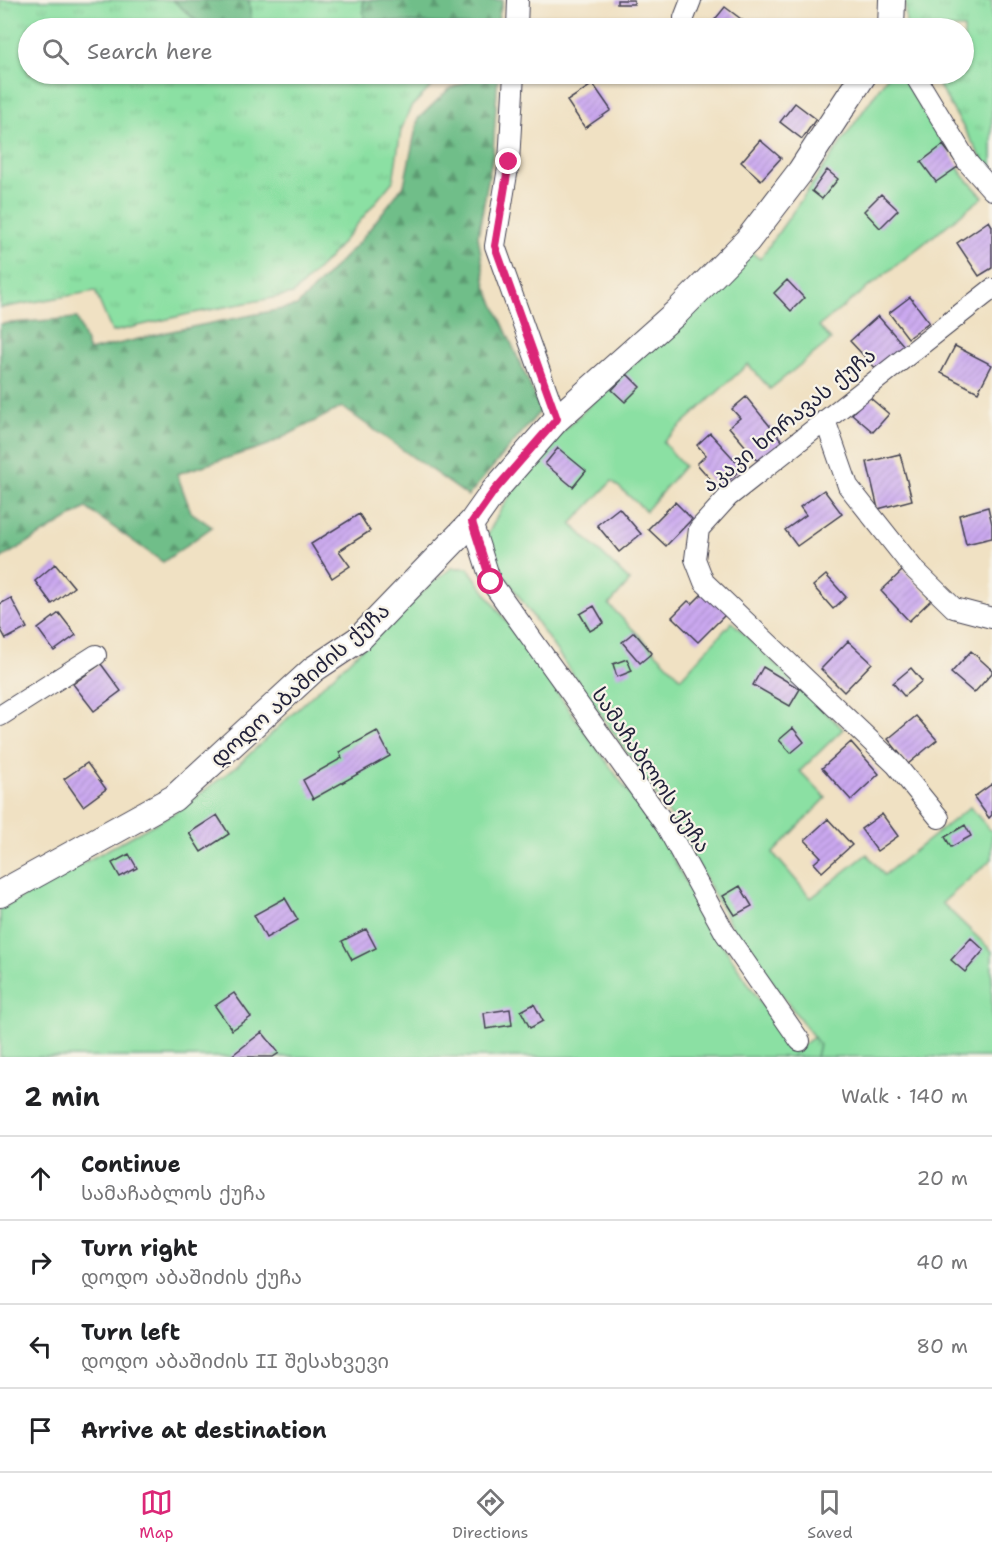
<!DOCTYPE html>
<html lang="en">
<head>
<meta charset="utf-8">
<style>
	:root { --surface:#fff; --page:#f2f2f2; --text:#202124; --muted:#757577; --line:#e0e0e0; --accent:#db2777 }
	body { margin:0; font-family:"Shantell Sans","Noto Sans Georgian",sans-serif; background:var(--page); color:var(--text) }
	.stop { position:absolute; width:18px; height:18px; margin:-14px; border:4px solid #db2777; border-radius:50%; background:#fff }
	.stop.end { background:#db2777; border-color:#fff; box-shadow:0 2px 6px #0008 }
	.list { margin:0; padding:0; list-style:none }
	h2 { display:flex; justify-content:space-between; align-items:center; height:78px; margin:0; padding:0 24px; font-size:26px }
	h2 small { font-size:20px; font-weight:400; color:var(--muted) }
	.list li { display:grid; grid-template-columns:39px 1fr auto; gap:18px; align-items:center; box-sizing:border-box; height:84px; padding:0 24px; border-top:2px solid var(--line) }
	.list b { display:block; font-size:22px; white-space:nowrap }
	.list p { margin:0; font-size:20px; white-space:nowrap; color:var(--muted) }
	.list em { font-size:20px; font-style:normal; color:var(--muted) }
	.icon { flex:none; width:33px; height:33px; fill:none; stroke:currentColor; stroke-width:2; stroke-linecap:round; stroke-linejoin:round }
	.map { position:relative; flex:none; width:992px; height:1057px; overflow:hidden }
	.search { position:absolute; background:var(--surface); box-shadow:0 2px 4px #0004; left:18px; right:18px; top:18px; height:66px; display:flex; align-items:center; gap:15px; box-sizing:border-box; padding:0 21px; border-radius:33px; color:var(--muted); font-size:22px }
	.sheet { height:414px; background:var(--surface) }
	nav { display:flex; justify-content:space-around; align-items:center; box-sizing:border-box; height:84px; border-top:2px solid var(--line); background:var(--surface); font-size:16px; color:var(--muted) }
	nav a { display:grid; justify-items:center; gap:3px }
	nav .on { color:var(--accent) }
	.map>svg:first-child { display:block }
	.grass { fill:url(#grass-tufts); stroke:#56816f; stroke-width:1.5 }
	.forest { fill:url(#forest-firs); stroke:#497062; stroke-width:1.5 }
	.green { fill:#8be0a3; stroke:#56816f; stroke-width:1.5 }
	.building { fill:url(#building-hatch) }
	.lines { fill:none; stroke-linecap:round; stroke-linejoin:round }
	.minor-casing { stroke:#413f4f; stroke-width:22 }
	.tertiary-casing { stroke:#413f4f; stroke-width:28 }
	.minor { stroke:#fff; stroke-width:20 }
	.tertiary { stroke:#fff; stroke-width:26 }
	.route { stroke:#db2777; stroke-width:8 }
	.labels { text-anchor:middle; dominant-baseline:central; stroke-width:4.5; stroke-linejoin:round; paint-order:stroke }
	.street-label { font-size:21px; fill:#22223b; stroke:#f7f3e8 }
</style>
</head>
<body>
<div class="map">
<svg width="992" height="1057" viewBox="0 0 992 1057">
	<defs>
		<pattern id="grass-tufts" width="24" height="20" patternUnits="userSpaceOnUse" patternTransform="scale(1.5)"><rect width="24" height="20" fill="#8be0a3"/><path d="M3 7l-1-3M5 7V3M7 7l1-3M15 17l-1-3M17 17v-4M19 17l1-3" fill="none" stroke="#78c08d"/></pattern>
		<pattern id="forest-firs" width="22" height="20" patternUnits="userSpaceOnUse" patternTransform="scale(1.5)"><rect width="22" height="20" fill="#70be89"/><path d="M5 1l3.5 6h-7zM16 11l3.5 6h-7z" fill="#5c9a71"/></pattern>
		<pattern id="building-hatch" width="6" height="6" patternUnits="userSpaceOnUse" patternTransform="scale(1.5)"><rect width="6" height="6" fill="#caa8ef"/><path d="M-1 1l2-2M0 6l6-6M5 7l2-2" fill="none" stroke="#ad90ce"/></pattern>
	</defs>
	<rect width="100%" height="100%" fill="#f7f3e8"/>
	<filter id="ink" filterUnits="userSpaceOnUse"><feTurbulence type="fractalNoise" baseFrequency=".0167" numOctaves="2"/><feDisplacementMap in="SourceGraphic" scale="12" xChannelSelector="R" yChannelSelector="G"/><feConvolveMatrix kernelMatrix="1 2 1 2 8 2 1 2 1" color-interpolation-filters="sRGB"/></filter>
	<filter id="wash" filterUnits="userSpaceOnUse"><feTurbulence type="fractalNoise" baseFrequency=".008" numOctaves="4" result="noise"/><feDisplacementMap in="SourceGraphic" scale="24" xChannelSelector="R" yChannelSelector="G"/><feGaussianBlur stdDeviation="1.35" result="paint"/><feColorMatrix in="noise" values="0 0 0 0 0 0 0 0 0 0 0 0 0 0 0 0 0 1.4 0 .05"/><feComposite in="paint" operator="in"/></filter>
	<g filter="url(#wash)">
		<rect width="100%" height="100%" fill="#f0e1c3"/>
		<path class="grass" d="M 0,0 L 173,0 L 201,25 L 211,28 L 28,28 L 28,74 L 449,74 L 441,77 L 411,107 L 401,130 L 393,181 L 330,257 L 293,294 L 189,314 L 112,332 L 95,291 L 0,308 Z
			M 249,0 L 363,0 L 364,20 L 496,27 L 496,28 L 252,28 Z
			M 905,0 L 992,0 L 992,171 L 982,159 L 932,74 L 964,74 L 964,28 L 906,28 Z
			M 814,1037 L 819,1044 L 816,1057 L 792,1057 L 795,1051 Z"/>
		<path class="forest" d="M 173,0 L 249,0 L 252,28 L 211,28 L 201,25 Z
			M 363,0 L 503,0 L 496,27 L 364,20 Z
			M 483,74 L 498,74 L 493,153 L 478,236 L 486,286 L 541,410 L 468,496 L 342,407 L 268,445 L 177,474 L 191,512 L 212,527 L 163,562 L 86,508 L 0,559 L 0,324 L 77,318 L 89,351 L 172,331 L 297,306 L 361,240 L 404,185 L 418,119 L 448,90 Z"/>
		<path class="green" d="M 889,74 L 900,74 L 962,174 L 983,197 L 819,326 L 831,340 L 770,389 L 748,364 L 663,442 L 684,466 L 646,511 L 612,481 L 571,524 L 630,581 L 609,605 L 681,678 L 732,622 L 843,729 L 800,771 L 826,798 L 773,853 L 811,898 L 867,854 L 884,875 L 970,807 L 992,832 L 992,859 L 942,903 L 992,951 L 992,1057 L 816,1057 L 819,1044 L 735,933 L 670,815 L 509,582 L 494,565 L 486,539 C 516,470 575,419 628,369 C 669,330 711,292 752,253 L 760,259 Z
			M 452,568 L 468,568 L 664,842 L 707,921 L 777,1027 L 795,1051 L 792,1057 L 0,1057 L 0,909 L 174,813 L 237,766 L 433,582 Z"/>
		<g id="blocks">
			<path class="building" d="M 617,0 L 634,0 L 634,4 L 617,4 Z
				M 725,7 L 753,28 L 708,28 Z
				M 617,20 L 646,28 L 615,28 Z
				M 593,84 L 611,110 L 585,128 L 567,101 Z
				M 795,103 L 816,119 L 802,139 L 780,122 Z
				M 760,140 L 781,158 L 761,180 L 741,162 Z
				M 943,145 L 959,166 L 936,182 L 921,162 Z
				M 827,170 L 838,179 L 822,199 L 812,191 Z
				M 881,194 L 898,210 L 880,228 L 864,211 Z
				M 989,221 L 992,226 L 992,268 L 979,276 L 957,243 Z
				M 787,280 L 804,298 L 791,311 L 774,293 Z
				M 910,297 L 929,322 L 908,338 L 889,313 Z
				M 878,316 L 905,347 L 878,371 L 850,341 Z
				M 955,346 L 992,365 L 978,392 L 941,373 Z
				M 627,374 L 640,387 L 625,402 L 612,390 Z
				M 868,396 L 889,414 L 873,432 L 852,414 Z
				M 746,397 L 783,442 L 759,462 L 729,427 L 740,418 L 732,409 Z
				M 710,433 L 742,468 L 719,489 L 697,464 L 706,455 L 697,445 Z
				M 558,448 L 586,471 L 573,487 L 545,464 Z
				M 900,454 L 912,500 L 878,509 L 867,462 Z
				M 824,490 L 842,514 L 797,546 L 785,530 L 806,515 L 800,507 Z
				M 675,502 L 692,519 L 666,546 L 648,529 Z
				M 988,507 L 992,524 L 992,538 L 966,544 L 959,515 Z
				M 619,508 L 641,534 L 619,552 L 597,525 Z
				M 359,514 L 370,531 L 339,551 L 350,566 L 332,578 L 311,544 Z
				M 55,564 L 74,587 L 52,604 L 35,581 Z
				M 903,570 L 931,600 L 909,621 L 881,591 Z
				M 826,575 L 846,597 L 833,609 L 813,586 Z
				M 707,589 L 729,611 L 698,642 L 672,617 L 688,601 L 692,604 Z
				M 11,598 L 27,628 L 6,639 L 0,628 L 0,604 Z
				M 594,606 L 604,623 L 590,631 L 580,614 Z
				M 59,613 L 76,635 L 54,651 L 38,629 Z
				M 634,632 L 652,653 L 640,663 L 622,642 Z
				M 848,641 L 872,663 L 844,692 L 821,669 Z
				M 971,651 L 992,670 L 992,673 L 974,693 L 951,673 Z
				M 627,659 L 632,671 L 617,677 L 613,664 Z
				M 101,664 L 121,691 L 94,711 L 73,684 Z
				M 763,667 L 800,689 L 790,706 L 753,685 Z
				M 911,668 L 922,681 L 904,696 L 893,683 Z
				M 916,716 L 937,740 L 908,764 L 888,739 Z
				M 793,728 L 804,742 L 791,753 L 779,740 Z
				M 377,731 L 390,756 L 313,799 L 303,780 L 342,758 L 339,752 Z
				M 851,742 L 879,774 L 851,800 L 822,768 Z
				M 87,763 L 106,789 L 83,806 L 64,779 Z
				M 992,784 L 992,815 L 989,818 L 974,797 Z
				M 882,814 L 898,836 L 877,851 L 861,829 Z
				M 217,815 L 229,834 L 201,852 L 189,833 Z
				M 828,819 L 852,845 L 822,872 L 814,863 L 821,857 L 805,840 Z
				M 965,825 L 971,836 L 951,847 L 945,837 Z
				M 129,854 L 137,868 L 120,877 L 112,863 Z
				M 740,886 L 752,906 L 735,915 L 723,896 Z
				M 285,898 L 298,920 L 266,938 L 254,915 Z
				M 366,929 L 376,948 L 352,960 L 342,941 Z
				M 971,938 L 984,950 L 965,972 L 951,960 Z
				M 234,993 L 251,1017 L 232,1030 L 215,1006 Z
				M 534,1004 L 543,1021 L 530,1028 L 521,1011 Z
				M 510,1009 L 512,1025 L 486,1029 L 484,1013 Z
				M 262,1032 L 279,1053 L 273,1057 L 230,1057 Z"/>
		</g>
	</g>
	<g filter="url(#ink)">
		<use href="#blocks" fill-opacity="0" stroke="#413f4f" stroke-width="1.5"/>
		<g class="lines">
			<defs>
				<path id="minor" d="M 684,18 L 691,0
					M 517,28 L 518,0
					M 514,74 L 509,162 L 495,246 L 557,419
					M 914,74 L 968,163 L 992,190
					M 825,420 L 848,486 L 913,568 L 954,608 L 992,618
					M 472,522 L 491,582 L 666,826 L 725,933 L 800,1041
					M 0,716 L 96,655
					M 939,818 L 896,765 L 704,582 L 695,559 L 699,529 L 728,497 L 992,289"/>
				<path id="tertiary" d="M 891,28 L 892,0
					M 0,894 L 174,798 L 314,669 L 359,639 L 472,522 L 494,491 L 557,419 L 677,312 L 747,241 L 800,172 L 864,74"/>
			</defs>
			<use href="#minor" class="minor-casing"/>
			<use href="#tertiary" class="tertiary-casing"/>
			<use href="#minor" class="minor"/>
			<use href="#tertiary" class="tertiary"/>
		</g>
	</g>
	<g class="lines" filter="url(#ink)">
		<path class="route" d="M 491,582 L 472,522 L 494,491 L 557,419 L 495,246 L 509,162"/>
	</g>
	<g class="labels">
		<g class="street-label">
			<text transform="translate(789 420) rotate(-39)">აკაკი ხორავას ქუჩა</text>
			<text transform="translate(300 685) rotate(-42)">დოდო აბაშიძის ქუჩა</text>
			<text transform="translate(651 770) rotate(56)">სამაჩაბლოს ქუჩა</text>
		</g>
	</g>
</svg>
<div class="stop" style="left:491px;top:582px"></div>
<div class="stop end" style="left:509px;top:162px"></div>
<div class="search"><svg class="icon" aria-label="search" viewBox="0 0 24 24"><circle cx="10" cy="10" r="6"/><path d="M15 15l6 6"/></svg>Search here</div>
</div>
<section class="sheet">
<h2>2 min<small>Walk · 140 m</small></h2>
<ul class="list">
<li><svg class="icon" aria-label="ahead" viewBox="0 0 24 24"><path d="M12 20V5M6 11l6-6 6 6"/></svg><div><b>Continue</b><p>სამაჩაბლოს ქუჩა</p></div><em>20 m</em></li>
<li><svg class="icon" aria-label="right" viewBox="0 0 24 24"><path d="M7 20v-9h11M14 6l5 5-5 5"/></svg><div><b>Turn right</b><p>დოდო აბაშიძის ქუჩა</p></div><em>40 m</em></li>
<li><svg class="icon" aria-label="left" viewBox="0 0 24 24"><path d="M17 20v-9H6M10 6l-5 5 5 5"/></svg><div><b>Turn left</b><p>დოდო აბაშიძის II შესახვევი</p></div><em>80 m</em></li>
<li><svg class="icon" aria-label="arrive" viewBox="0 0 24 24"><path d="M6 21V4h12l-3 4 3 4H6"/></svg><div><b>Arrive at destination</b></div></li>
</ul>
</section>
<nav>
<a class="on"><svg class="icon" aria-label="map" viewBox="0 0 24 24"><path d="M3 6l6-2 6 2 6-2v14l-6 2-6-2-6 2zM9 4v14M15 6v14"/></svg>Map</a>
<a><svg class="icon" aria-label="directions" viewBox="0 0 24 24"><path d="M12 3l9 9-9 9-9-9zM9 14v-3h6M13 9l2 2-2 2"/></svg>Directions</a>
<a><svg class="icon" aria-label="saved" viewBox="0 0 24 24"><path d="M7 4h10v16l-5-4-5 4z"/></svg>Saved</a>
</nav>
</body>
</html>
